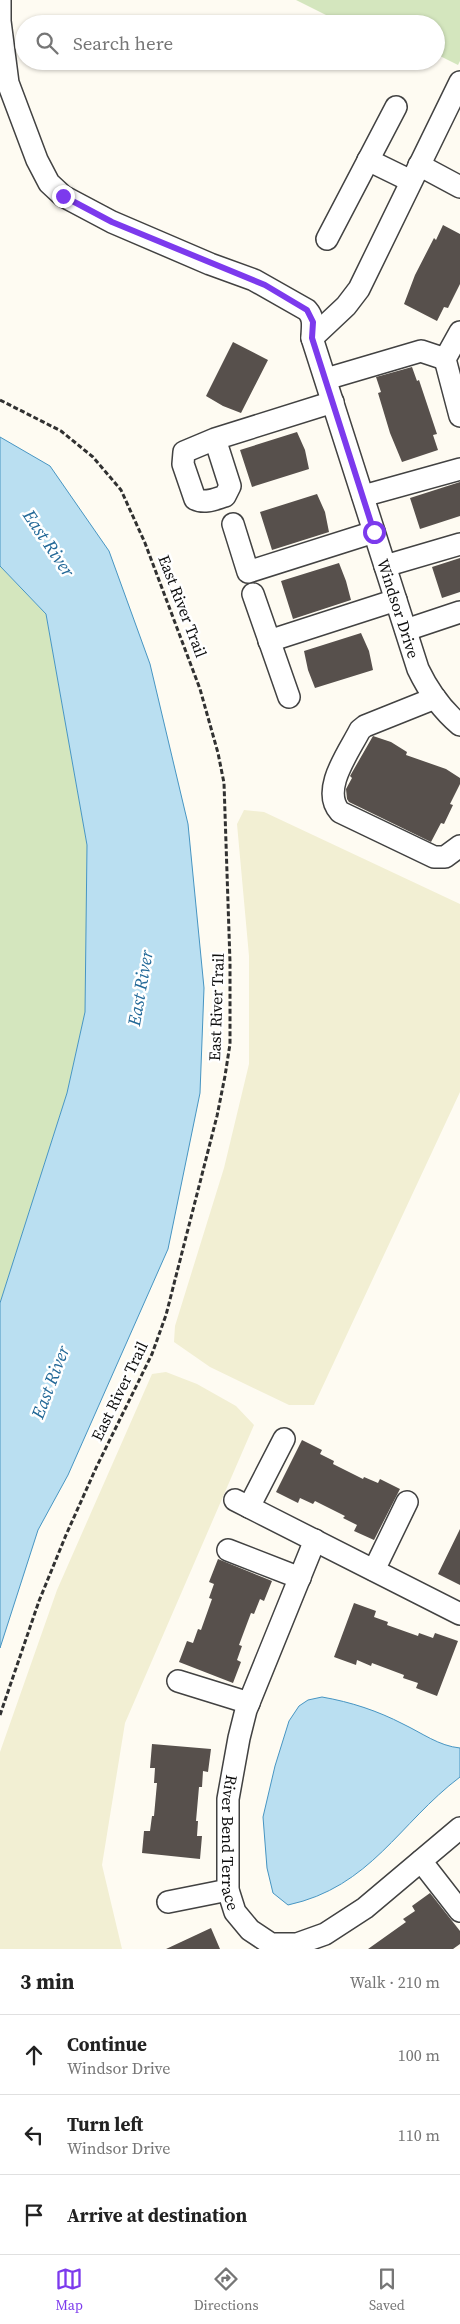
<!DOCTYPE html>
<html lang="en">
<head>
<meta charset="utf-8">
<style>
	:root { --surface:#fff; --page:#f6f6f6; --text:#222; --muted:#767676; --line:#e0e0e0; --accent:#7c3aed }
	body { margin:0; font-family:"Source Serif 4",serif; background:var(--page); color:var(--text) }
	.stop { position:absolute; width:15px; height:15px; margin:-11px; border:4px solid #7c3aed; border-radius:50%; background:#fff }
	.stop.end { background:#7c3aed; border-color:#fff; box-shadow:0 1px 5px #0008 }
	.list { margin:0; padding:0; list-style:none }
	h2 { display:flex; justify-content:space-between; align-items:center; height:65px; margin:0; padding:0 20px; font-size:21px }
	h2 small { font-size:16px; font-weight:400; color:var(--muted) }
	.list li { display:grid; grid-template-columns:32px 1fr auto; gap:15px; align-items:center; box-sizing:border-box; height:80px; padding:0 20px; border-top:1px solid var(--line) }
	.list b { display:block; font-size:19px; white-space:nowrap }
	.list p { margin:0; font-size:16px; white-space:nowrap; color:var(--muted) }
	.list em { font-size:16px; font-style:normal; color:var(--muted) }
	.icon { flex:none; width:28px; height:28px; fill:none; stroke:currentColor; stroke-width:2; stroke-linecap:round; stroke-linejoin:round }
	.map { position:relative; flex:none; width:460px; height:1949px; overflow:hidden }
	.search { position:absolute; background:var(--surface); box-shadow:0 1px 4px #0004; left:15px; right:15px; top:15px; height:55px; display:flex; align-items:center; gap:12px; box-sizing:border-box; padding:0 18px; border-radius:28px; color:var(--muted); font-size:19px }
	.sheet { height:305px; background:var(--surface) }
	nav { display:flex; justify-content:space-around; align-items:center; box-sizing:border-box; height:70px; border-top:1px solid var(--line); background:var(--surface); font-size:14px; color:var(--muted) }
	nav a { display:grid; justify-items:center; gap:2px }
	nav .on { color:var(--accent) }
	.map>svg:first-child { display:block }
	.farmland { fill:#f2efd3 }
	.green { fill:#d4e6be }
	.water { fill:#badff1; stroke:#4795c2 }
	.building { fill:#57504c }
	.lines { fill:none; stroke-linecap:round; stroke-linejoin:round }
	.minor-casing { stroke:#424242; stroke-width:24 }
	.path { stroke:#313131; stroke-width:3; stroke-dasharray:5 2.5; stroke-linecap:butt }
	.minor { stroke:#fff; stroke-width:21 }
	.route { stroke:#7c3aed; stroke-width:6 }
	.labels { text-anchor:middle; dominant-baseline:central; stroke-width:5; stroke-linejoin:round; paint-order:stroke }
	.street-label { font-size:16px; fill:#0f0f0f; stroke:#fff }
	.water-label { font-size:18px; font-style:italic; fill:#226897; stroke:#fff }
</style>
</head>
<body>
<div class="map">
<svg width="460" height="1949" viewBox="0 0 460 1949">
	<rect width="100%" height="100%" fill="#fefbf2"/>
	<path class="farmland" d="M 244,810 L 264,812 L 460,904 L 460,1092 L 314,1405 L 289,1405 L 210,1367 L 174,1342 L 175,1326 L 224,1168 L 249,1064 L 249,956 L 237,824 Z
		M 166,1372 L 197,1384 L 236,1406 L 254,1425 L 125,1723 L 102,1865 L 122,1949 L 0,1949 L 0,1752 L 57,1590 L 152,1374 Z"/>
	<path class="green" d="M 296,0 L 460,0 L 460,61 L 458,65 L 438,55 L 436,57 L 436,24 L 344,24 Z
		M 0,566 L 46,614 L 87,845 L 85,1012 L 67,1093 L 0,1303 Z"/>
	<path class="water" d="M 0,437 L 50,466 L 109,551 L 150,664 L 188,824 L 204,988 L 200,1093 L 168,1249 L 68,1475 L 38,1530 L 0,1648 L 0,1303 L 67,1093 L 85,1012 L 87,845 L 46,614 L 0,566 Z
		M 322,1697 C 351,1702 378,1711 403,1724 C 422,1733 439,1746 460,1748 L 460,1777 C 399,1823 371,1887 288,1905 L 273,1893 L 267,1868 L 263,1817 L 275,1766 L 289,1721 L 299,1706 L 308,1700 Z"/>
	<path class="building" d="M 443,225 L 460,234 L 460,284 L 448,308 L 444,307 L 437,321 L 404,304 L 415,275 L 434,238 L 436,240 Z
		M 233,342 L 268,360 L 241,413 L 223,406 L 206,396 Z
		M 412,367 L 417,381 L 419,380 L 437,434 L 433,435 L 438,450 L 402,462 L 390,433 L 378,393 L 381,392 L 376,377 Z
		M 297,432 L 305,450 L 309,469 L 252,487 L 240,450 Z
		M 460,482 L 460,516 L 420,529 L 410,498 Z
		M 317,494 L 325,512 L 329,532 L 272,550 L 260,512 Z
		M 460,558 L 460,592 L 442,598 L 432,567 Z
		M 339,563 L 346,581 L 351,600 L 293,619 L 281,581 Z
		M 361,633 L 369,651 L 373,670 L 315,688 L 308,670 L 304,651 Z
		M 373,736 L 391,742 L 407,752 L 406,755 L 446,769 L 460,778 L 460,784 L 450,804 L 453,805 L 444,824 L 441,823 L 431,842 L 349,802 L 347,799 L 346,789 L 352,778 L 350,776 Z
		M 302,1440 L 322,1450 L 320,1454 L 334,1461 L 333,1464 L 363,1479 L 364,1477 L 378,1483 L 380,1479 L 400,1489 L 374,1540 L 354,1531 L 357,1525 L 343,1518 L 345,1516 L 315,1501 L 313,1504 L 300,1498 L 298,1503 L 276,1492 Z
		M 460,1529 L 460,1585 L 438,1574 Z
		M 218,1559 L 272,1581 L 264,1601 L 260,1599 L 254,1614 L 251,1613 L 239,1645 L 242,1646 L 237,1660 L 241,1662 L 233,1683 L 179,1662 L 187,1641 L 193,1643 L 198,1629 L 201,1630 L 212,1599 L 209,1598 L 214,1584 L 209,1582 Z
		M 354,1603 L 376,1611 L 374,1617 L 388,1622 L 387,1625 L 418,1636 L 419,1633 L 433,1638 L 435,1633 L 458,1641 L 437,1696 L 416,1688 L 418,1683 L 403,1678 L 404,1675 L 372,1663 L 371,1666 L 357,1660 L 356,1665 L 334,1657 Z
		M 152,1744 L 211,1749 L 208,1772 L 203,1771 L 202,1787 L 199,1787 L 196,1821 L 198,1821 L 197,1836 L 202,1836 L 200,1859 L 142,1853 L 144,1831 L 150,1831 L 152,1816 L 154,1816 L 157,1783 L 154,1783 L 155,1768 L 150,1768 Z
		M 430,1893 L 460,1931 L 460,1944 L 453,1949 L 368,1949 L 406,1922 L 403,1919 L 415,1911 L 412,1906 Z
		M 211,1928 L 220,1949 L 166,1949 Z"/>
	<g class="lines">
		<defs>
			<g id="minor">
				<path id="s1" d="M 0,0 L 0,21 L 8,83 L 37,160 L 49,183 L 63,196 L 112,222 L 210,264 L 254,280 L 307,310 C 315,319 312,327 312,338 L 418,669 C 429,692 441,709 460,725"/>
				<path d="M 368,160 L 411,181"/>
				<path d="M 419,165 L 460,187"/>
				<path d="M 327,239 L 396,107"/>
				<path d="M 460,332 L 445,359 L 460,416"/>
				<path d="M 312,338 L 346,306 L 359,289 L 460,82"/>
				<path d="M 326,379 L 421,351 L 445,359"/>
				<path d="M 215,439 L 230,486 L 225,496 C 215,499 205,504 195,499 L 183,464 L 184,452 L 215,439 L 333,402"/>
				<path d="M 363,496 L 460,469"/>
				<path d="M 233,524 L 248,572 L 374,532"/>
				<path d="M 385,566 L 460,544"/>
				<path d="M 253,594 L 289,697"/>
				<path d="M 406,630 L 460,612"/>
				<path d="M 269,641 L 396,600"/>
				<path d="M 435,698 L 365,726 L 360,730 C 349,752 320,790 340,812 L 434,857 L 445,857 L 460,846"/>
				<path d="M 235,1500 L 460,1614"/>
				<path d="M 249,1507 L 284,1439"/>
				<path id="s2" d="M 315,1540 L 246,1710 L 239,1738 L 228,1799 L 228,1890 L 235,1912 L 250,1930 L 271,1944 L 297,1944 L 325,1934 L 365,1908 L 460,1828"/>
				<path d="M 228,1550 L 300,1578"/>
				<path d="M 374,1570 L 407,1502"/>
				<path d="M 178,1681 L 249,1703"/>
				<path d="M 421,1861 L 460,1911"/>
				<path d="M 168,1902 L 228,1890"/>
			</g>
		</defs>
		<use href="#minor" class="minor-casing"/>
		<path class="path" d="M 0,400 L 61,431 L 93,457 L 121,490 L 145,543 L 200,689 L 218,753 L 224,783 L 230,962 L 230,1044 L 225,1076 L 217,1116 L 166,1315 L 152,1354 L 96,1468 L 66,1535 L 39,1601 L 0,1715"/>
		<use href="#minor" class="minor"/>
	</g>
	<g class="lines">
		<path class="route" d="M 63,196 L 112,222 L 265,285 L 307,310 L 313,322 L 312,338 L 374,532"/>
	</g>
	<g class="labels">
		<g class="street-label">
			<text transform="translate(183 606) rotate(69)">East River Trail</text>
			<text stroke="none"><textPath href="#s1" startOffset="794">Windsor Drive</textPath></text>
			<text transform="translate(216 1007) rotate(-88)">East River Trail</text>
			<text transform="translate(119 1391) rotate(-64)">East River Trail</text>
			<text stroke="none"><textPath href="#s2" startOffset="318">River Bend Terrace</textPath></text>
		</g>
		<g class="water-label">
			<text transform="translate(49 543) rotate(56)">East River</text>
			<text transform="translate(140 988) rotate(-80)">East River</text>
			<text transform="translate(50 1382) rotate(-69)">East River</text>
		</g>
	</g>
</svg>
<div class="stop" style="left:374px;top:532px"></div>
<div class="stop end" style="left:63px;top:196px"></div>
<div class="search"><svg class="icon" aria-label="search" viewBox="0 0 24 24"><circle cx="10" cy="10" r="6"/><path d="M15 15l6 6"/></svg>Search here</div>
</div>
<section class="sheet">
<h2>3 min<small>Walk · 210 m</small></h2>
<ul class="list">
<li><svg class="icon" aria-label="ahead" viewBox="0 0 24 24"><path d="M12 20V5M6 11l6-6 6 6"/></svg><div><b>Continue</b><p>Windsor Drive</p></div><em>100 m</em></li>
<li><svg class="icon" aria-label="left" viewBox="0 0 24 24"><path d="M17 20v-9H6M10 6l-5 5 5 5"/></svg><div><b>Turn left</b><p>Windsor Drive</p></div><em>110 m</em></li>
<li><svg class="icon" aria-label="arrive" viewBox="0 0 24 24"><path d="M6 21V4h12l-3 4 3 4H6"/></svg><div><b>Arrive at destination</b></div></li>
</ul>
</section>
<nav>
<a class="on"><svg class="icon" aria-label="map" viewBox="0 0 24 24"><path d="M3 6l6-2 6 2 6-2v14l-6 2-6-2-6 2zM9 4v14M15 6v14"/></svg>Map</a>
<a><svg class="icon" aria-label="directions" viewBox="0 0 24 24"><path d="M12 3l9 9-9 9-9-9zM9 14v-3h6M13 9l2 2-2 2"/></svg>Directions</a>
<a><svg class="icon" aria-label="saved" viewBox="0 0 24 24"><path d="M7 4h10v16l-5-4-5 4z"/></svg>Saved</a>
</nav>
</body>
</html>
